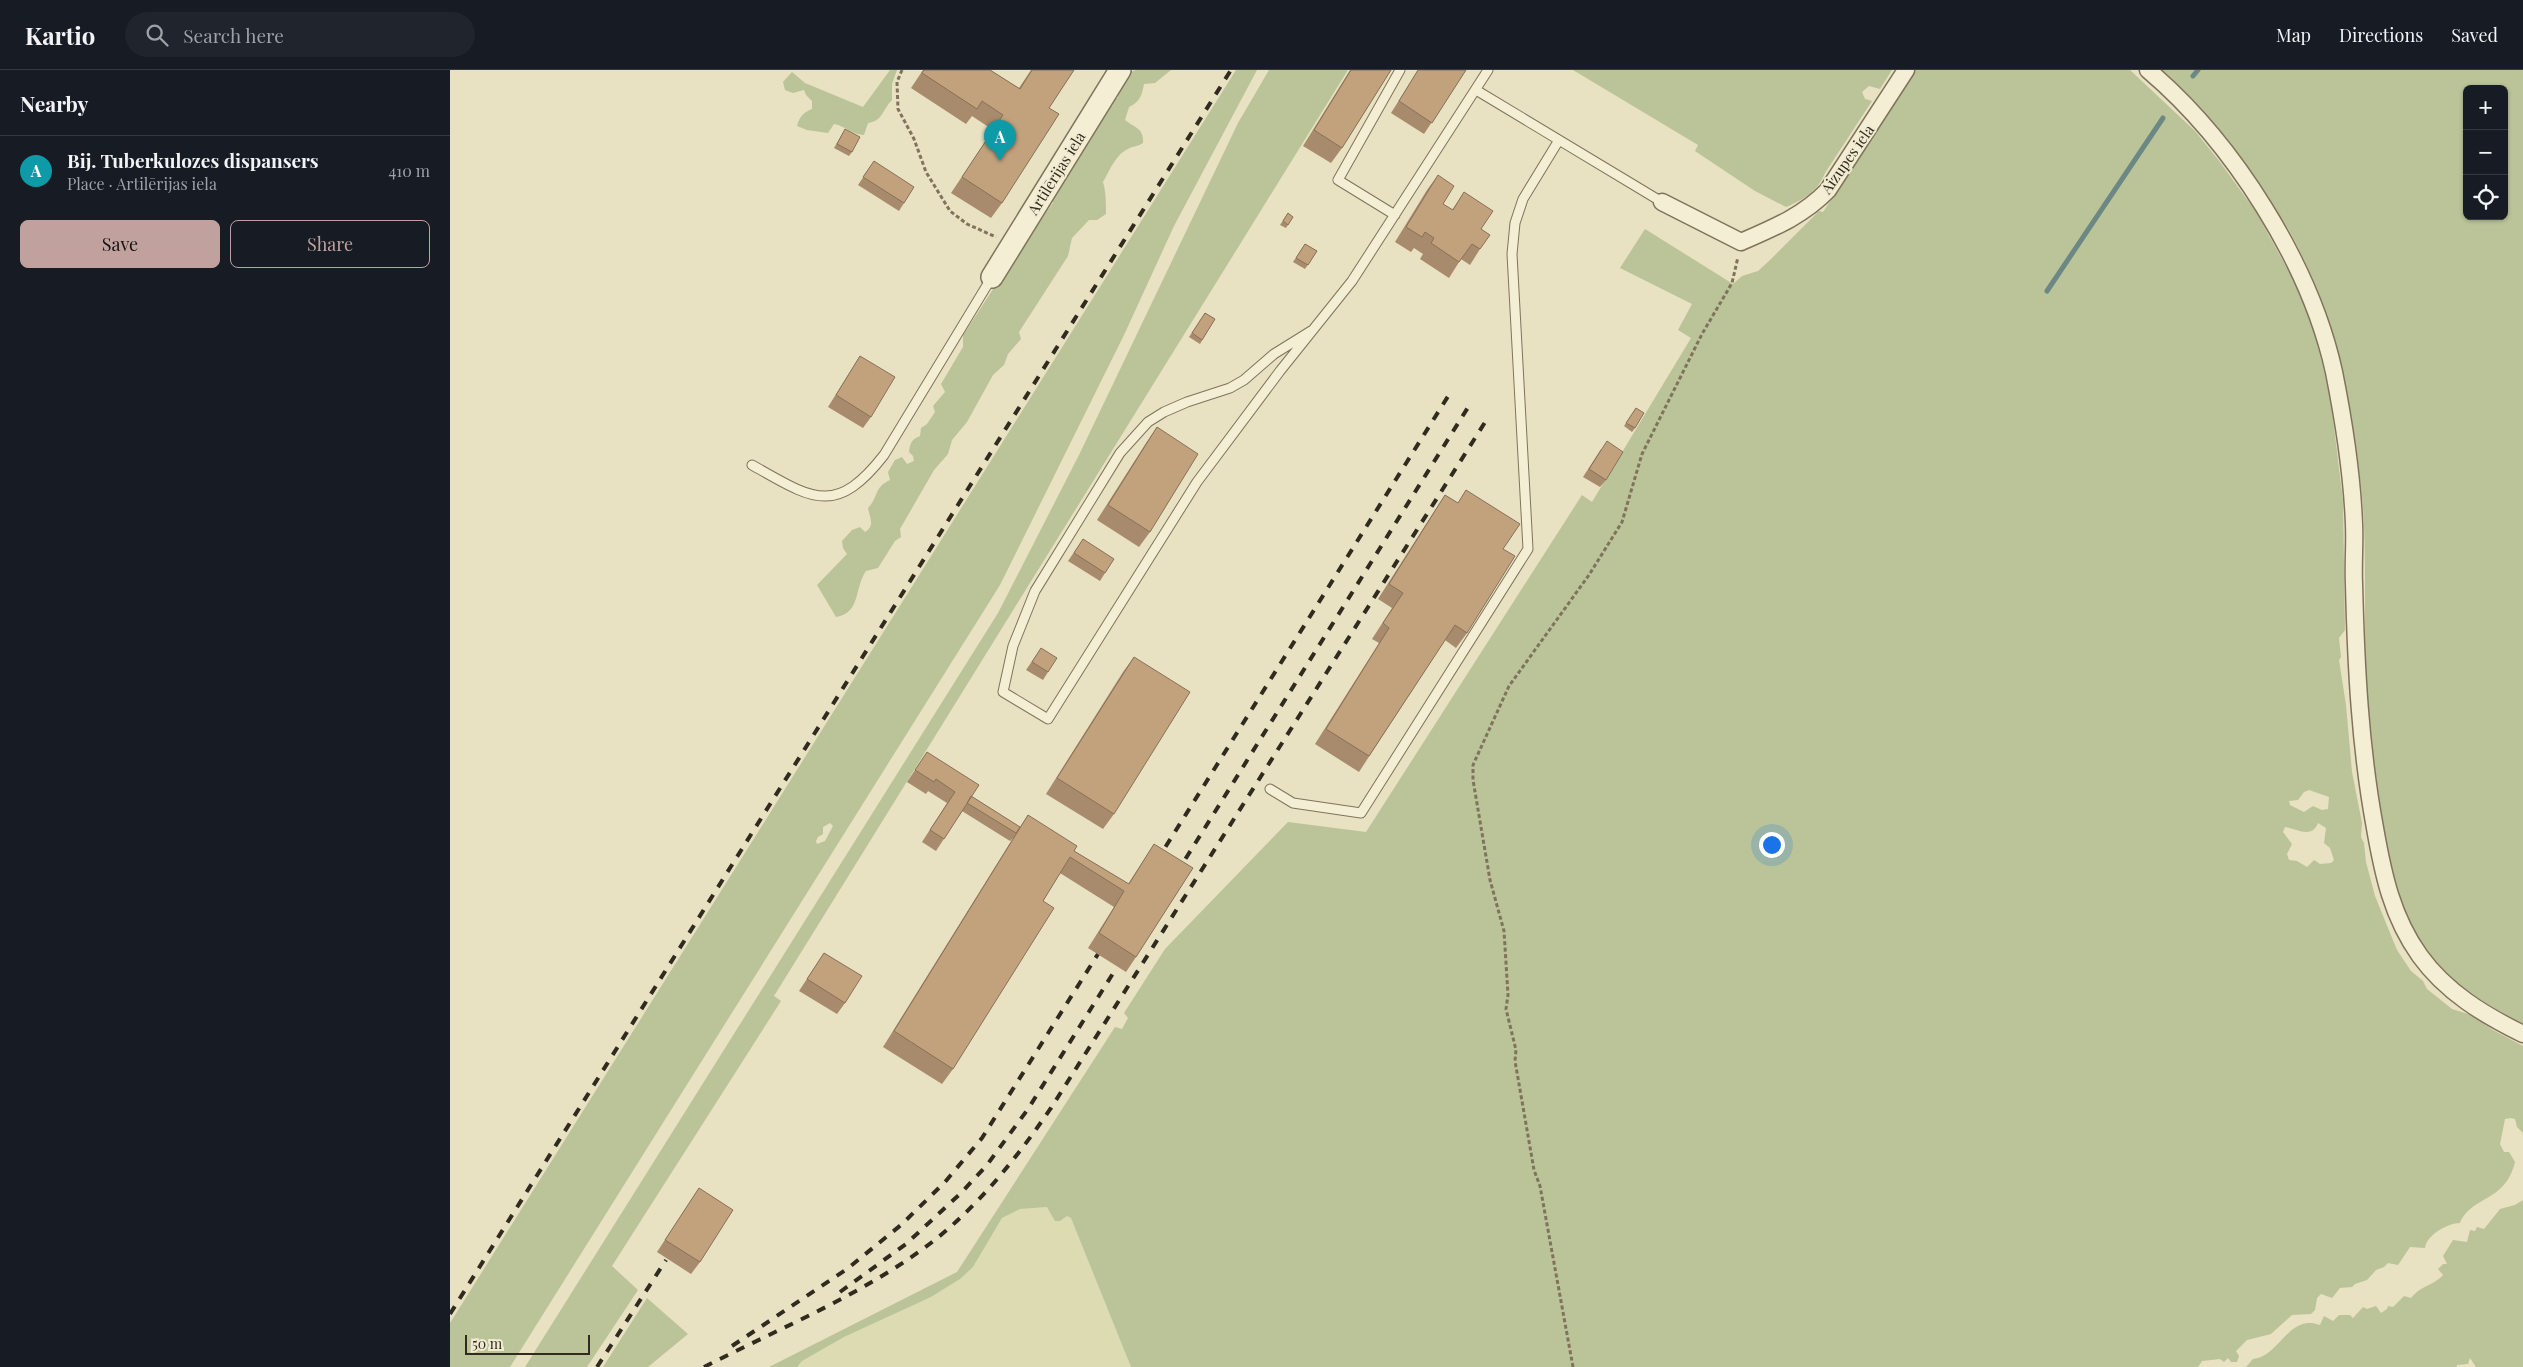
<!DOCTYPE html>
<html lang="en">
<head>
<meta charset="utf-8">
<style>
	:root { --surface:#171b24; --page:#20242c; --text:#f1f3f6; --muted:#9ea1a6; --line:#363941; --accent:#c1a19e }
	body { margin:0; font-family:"Playfair Display",serif; background:var(--page); color:var(--text) }
	.controls { position:absolute; right:15px; top:15px; display:grid; overflow:hidden; border-radius:8px; box-shadow:0 1px 4px #0004 }
	.controls button { width:45px; height:45px; display:grid; place-items:center; padding:0; border:0; border-bottom:1px solid var(--line); background:var(--surface); color:var(--text); font:25px sans-serif }
	.scale { position:absolute; left:15px; bottom:12px; width:125px; box-sizing:border-box; padding-left:5px; border:2px solid #312a1e; border-top:0; font-size:14px; line-height:18px; white-space:nowrap; color:#312a1e; -webkit-text-stroke:4px #f0ebd1; paint-order:stroke }
	.you { position:absolute; left:1321px; top:774px; width:18px; height:18px; margin:-12px; border:4px solid #fff; border-radius:50%; background:#1a73e8; box-shadow:0 0 0 8px #1a73e833 }
	.badge { display:grid; place-items:center; width:32px; height:32px; border-radius:50%; background:var(--accent); color:#fff; font-size:16px; font-weight:700 }
	.pin { position:absolute; translate:-50% -41px; filter:drop-shadow(0 1px 2px #0008) }
	.pin::after { content:''; position:absolute; top:26px; width:18px; height:15px; background:inherit; clip-path:polygon(0 0,100% 0,50% 100%) }
	.list { margin:0; padding:0; list-style:none }
	h2 { display:flex; justify-content:space-between; align-items:center; height:65px; margin:0; padding:0 20px; font-size:21px }
	h2 small { font-size:16px; font-weight:400; color:var(--muted) }
	.list li { display:grid; grid-template-columns:32px 1fr auto; gap:15px; align-items:center; box-sizing:border-box; height:70px; padding:0 20px; border-top:1px solid var(--line) }
	.list b { display:block; font-size:19px; white-space:nowrap }
	.list p { margin:0; font-size:16px; white-space:nowrap; color:var(--muted) }
	.list em { font-size:16px; font-style:normal; color:var(--muted) }
	.actions { display:flex; gap:10px; padding:15px 20px }
	.actions a { flex:1; padding:11px 0; border:1px solid var(--accent); border-radius:8px; text-align:center; font-size:18px; color:var(--accent) }
	.actions .main { background:var(--accent); color:#111 }
	.icon { flex:none; width:28px; height:28px; fill:none; stroke:currentColor; stroke-width:2; stroke-linecap:round; stroke-linejoin:round }
	.map { position:relative; flex:none; width:2073px; height:1297px; overflow:hidden }
	header { display:flex; align-items:center; gap:30px; box-sizing:border-box; height:70px; padding:0 25px; background:var(--surface); border-bottom:1px solid var(--line) }
	header strong { font-size:24px }
	nav { display:flex; gap:28px; margin-inline-start:auto; font-size:18px }
	.search { width:350px; height:45px; background:var(--page); display:flex; align-items:center; gap:12px; box-sizing:border-box; padding:0 18px; border-radius:28px; color:var(--muted); font-size:19px }
	main { display:flex }
	aside { flex:1; background:var(--surface) }
	.map>svg:first-child { display:block }
	.farmland { fill:#dcdbb1 }
	.green { fill:#bac498; fill-rule:evenodd }
	.lines { fill:none; stroke-linecap:round; stroke-linejoin:round }
	.stream { stroke:#6c8884; stroke-width:5 }
	.service-casing { stroke:#80735c; stroke-width:11 }
	.minor-casing { stroke:#80735c; stroke-width:19 }
	.tertiary-casing { stroke:#80735c; stroke-width:24 }
	.path { stroke:#80735c; stroke-width:3; stroke-dasharray:4 2.5; stroke-linecap:butt }
	.service { stroke:#f4eed4; stroke-width:9 }
	.minor { stroke:#f4eed4; stroke-width:16 }
	.tertiary { stroke:#f4eed4; stroke-width:21 }
	.rail { stroke:#312a1e; stroke-width:4; stroke-dasharray:9 9; stroke-linecap:butt }
	.wall { fill:#a78b6c }
	.building { fill:#c2a27d; stroke:#887158 }
	.labels { text-anchor:middle; dominant-baseline:central; stroke-width:4; stroke-linejoin:round; paint-order:stroke }
	.street-label { font-size:15px; fill:#312a1e; stroke:#f0ebd1 }
</style>
</head>
<body>
<header>
<strong>Kartio</strong>
<div class="search"><svg class="icon" aria-label="search" viewBox="0 0 24 24"><circle cx="10" cy="10" r="6"/><path d="M15 15l6 6"/></svg>Search here</div>
<nav><a>Map</a><a>Directions</a><a>Saved</a></nav>
</header>
<main>
<aside>
<h2>Nearby<small></small></h2>
<ul class="list">
<li><span class="badge" style="background:#0f9aa8">A</span><div><b>Bij. Tuberkulozes dispansers</b><p>Place · Artilērijas iela</p></div><em>410 m</em></li>
</ul>
<div class="actions"><a class="main">Save</a><a>Share</a></div>
</aside>
<div class="map">
<svg width="2073" height="1297" viewBox="0 0 2073 1297">
	<rect width="100%" height="100%" fill="#e8e1c2"/>
	<path class="farmland" d="M 598,1137 L 610,1151 L 617,1146 L 621,1147 L 681,1297 L 347,1297 L 352,1291 L 394,1267 L 481,1227 L 510,1209 L 523,1197 L 552,1148 L 570,1139 Z"/>
	<path class="green" d="M 440,0 L 447,0 L 442,14 L 442,30 C 432,40 433,51 418,53 L 414,65 C 403,65 395,56 384,54 L 378,63 L 357,60 L 347,56 C 349,47 354,42 362,39 L 362,31 L 356,25 L 354,20 L 343,23 L 335,20 L 333,12 L 342,2 L 355,13 L 413,37 Z
		M 686,0 L 721,0 L 705,13 L 694,14 C 692,25 690,32 679,37 L 675,50 C 685,58 694,58 693,73 C 687,77 683,76 678,79 C 666,84 659,102 653,112 C 656,122 656,133 656,144 L 647,150 L 639,150 L 622,168 L 618,186 L 569,262 L 571,269 L 558,284 L 554,295 L 543,305 L 517,352 L 502,370 L 498,384 L 484,400 L 450,459 L 451,467 L 445,471 L 428,498 L 416,501 C 404,518 411,543 386,547 L 367,515 L 397,484 L 393,478 L 392,471 L 402,460 L 410,457 L 415,462 C 426,456 419,446 418,438 C 429,427 423,418 440,410 L 438,402 L 445,390 L 452,387 L 457,394 L 464,391 L 463,386 L 459,382 C 460,373 462,369 470,366 L 471,358 L 477,354 L 485,342 L 483,336 L 495,322 L 491,314 L 513,277 L 513,265 C 528,243 542,220 557,198 C 561,193 567,189 570,183 C 581,166 590,149 603,133 L 602,126 L 625,88 L 637,75 L 638,69 L 655,41 L 662,36 L 664,29 L 668,28 L 668,24 L 678,3 Z
		M 786,0 L 807,0 L 724,156 L 674,265 L 550,515 L 60,1297 L 0,1297 L 0,1253 ZM 380,753 L 383,756 L 375,771 L 367,774 L 366,771 L 368,767 L 373,764 L 373,757 Z
		M 819,0 L 898,0 L 324,926 L 331,931 L 162,1196 L 188,1220 L 137,1297 L 75,1297 L 548,543 L 629,385 L 788,53 Z
		M 1123,0 L 1442,0 L 1430,19 L 1419,16 L 1412,22 L 1415,29 L 1422,31 L 1375,103 C 1368,121 1353,130 1336,137 L 1305,121 L 1245,81 L 1248,75 Z
		M 1465,0 L 1680,0 L 1745,61 L 1770,92 L 1806,142 L 1849,220 L 1862,254 L 1880,324 L 1893,431 L 1895,560 L 1889,568 L 1891,587 L 1889,590 L 1896,635 L 1902,702 L 1912,753 L 1911,767 L 1914,773 L 1916,792 L 1925,826 L 1947,880 L 1961,901 L 1973,911 L 1977,919 L 2002,939 L 2021,945 L 2043,960 L 2073,976 L 2073,1063 L 2067,1057 L 2065,1049 L 2061,1048 L 2055,1049 L 2050,1074 L 2054,1082 L 2059,1082 L 2065,1092 C 2055,1133 2022,1125 2010,1153 C 1997,1153 1976,1166 1975,1178 L 1960,1177 L 1948,1195 L 1938,1193 L 1934,1197 L 1926,1200 L 1917,1210 L 1905,1214 L 1902,1217 L 1890,1218 L 1882,1228 L 1871,1224 L 1867,1228 L 1865,1240 L 1861,1244 L 1842,1245 L 1821,1264 L 1797,1270 L 1786,1281 L 1789,1286 L 1787,1292 L 1781,1292 L 1778,1288 L 1774,1292 L 1770,1289 L 1752,1291 L 1748,1297 L 681,1297 L 621,1148 L 617,1146 L 610,1151 L 605,1151 L 597,1137 L 570,1139 L 552,1148 L 523,1197 L 510,1209 L 481,1227 L 394,1267 L 352,1291 L 347,1297 L 319,1297 L 507,1202 L 665,957 L 672,959 L 678,948 L 674,943 L 715,879 L 838,752 L 916,762 L 1132,425 L 1142,432 L 1241,268 L 1228,260 L 1242,234 L 1170,198 L 1195,159 L 1283,214 L 1292,206 L 1308,201 L 1319,191 L 1369,141 L 1373,142 ZM 1859,720 L 1879,727 L 1878,739 L 1872,740 L 1863,736 L 1854,742 L 1840,735 L 1839,731 L 1848,730 L 1854,722 ZM 1868,753 L 1876,758 L 1874,773 L 1880,778 L 1884,790 L 1881,793 L 1870,794 L 1864,790 L 1857,797 L 1847,791 L 1839,790 L 1837,784 L 1842,774 L 1833,762 L 1835,757 C 1847,759 1862,769 1868,753 Z
		M 1710,0 L 2073,0 L 2073,954 C 2031,931 1986,905 1963,862 C 1945,827 1939,787 1932,748 C 1925,702 1918,655 1916,609 C 1914,557 1916,505 1914,453 C 1911,400 1902,346 1890,293 C 1866,180 1794,77 1710,0 ZM 2017,19 L 2054,19 L 2054,146 L 2017,146 Z
		M 2073,1130 L 2073,1297 L 2026,1297 L 2020,1288 L 2018,1294 L 2007,1295 L 2007,1297 L 1796,1297 L 1803,1289 C 1830,1287 1838,1243 1870,1255 L 1874,1246 L 1883,1251 L 1889,1245 L 1900,1245 L 1903,1248 L 1913,1237 L 1917,1239 L 1926,1236 L 1931,1243 L 1937,1239 L 1938,1236 L 1943,1237 L 1954,1226 L 1961,1228 C 1973,1214 1983,1216 1993,1205 L 1988,1199 L 1993,1194 L 1997,1194 L 1993,1186 L 2003,1170 L 2017,1172 L 2020,1160 L 2025,1161 L 2027,1157 L 2034,1159 L 2050,1139 L 2065,1135 Z
		M 197,1228 L 238,1264 L 198,1297 L 153,1297 Z"/>
	<g class="lines">
		<path class="stream" d="M 1743,6 L 1748,0
			M 1597,221 L 1713,48"/>
		<defs>
			<path id="service" d="M 1026,20 L 1212,132
				M 945,145 L 888,110 L 950,0
				M 861,261 L 824,284 L 794,310 L 780,318 L 737,332 L 714,342 L 698,352 L 670,383 L 585,521 L 563,576 L 553,622 L 598,649 L 747,412 L 830,301 L 902,211 L 1038,0
				M 302,395 C 361,428 385,448 434,385 L 542,207
				M 820,719 L 843,733 L 911,743 L 1078,479 L 1062,184 L 1065,153 L 1073,129 L 1109,70"/>
			<path id="minor" d="M 1698,0 C 1783,72 1860,193 1884,302 C 1894,352 1902,403 1904,454 C 1905,474 1903,494 1904,514 C 1906,596 1910,677 1925,758 C 1933,804 1942,847 1970,886 C 1996,922 2034,945 2073,964
				M 1212,132 L 1291,172 C 1323,158 1353,146 1378,120 L 1456,0"/>
			<path id="tertiary" d="M 542,207 L 670,0"/>
		</defs>
		<use href="#service" class="service-casing"/>
		<use href="#minor" class="minor-casing"/>
		<use href="#tertiary" class="tertiary-casing"/>
		<path class="path" d="M 452,0 L 447,12 L 448,39 L 464,69 L 476,102 L 500,141 L 517,154 L 546,167
			M 1123,1297 L 1090,1116 L 1084,1100 L 1065,991 L 1066,980 L 1056,939 L 1058,925 L 1054,861 L 1040,810 L 1023,710 L 1023,695 L 1059,616 L 1139,505 L 1172,452 L 1192,384 L 1252,264 L 1282,213 L 1288,187"/>
		<use href="#service" class="service"/>
		<use href="#minor" class="minor"/>
		<use href="#tertiary" class="tertiary"/>
		<path class="rail" d="M 706,792 L 1002,320
			M 726,804 L 1022,331
			M 390,1222 L 456,1174 L 511,1123 L 537,1095 L 578,1039 L 667,897
			M 0,1244 L 781,0
			M 282,1276 L 397,1199 L 451,1155 L 495,1112 L 532,1068 L 648,884
			M 147,1297 L 216,1190
			M 254,1297 C 332,1257 417,1223 486,1169 C 532,1132 568,1086 601,1038 L 1039,346"/>
	</g>
	<path class="wall" d="M 473,0 L 540,0 L 569,18 L 581,0 L 624,0 L 599,38 L 552,133 L 541,148 L 501,123 L 543,60 L 522,46 L 516,54 L 461,18 Z
		M 900,0 L 941,0 L 892,78 L 881,93 L 853,76 Z
		M 968,0 L 1016,0 L 974,64 L 941,43 Z
		M 395,59 L 402,82 L 399,86 L 384,78 Z
		M 424,91 L 454,133 L 449,141 L 408,115 Z
		M 988,105 L 993,134 L 1002,140 L 1014,122 L 1031,159 L 1030,179 L 1020,195 L 1011,189 L 999,208 L 970,189 L 973,184 L 964,178 L 961,182 L 945,172 L 977,120 Z
		M 838,143 L 843,147 L 836,158 L 830,155 Z
		M 855,174 L 867,181 L 855,199 L 843,192 Z
		M 755,243 L 765,249 L 750,274 L 739,267 Z
		M 410,286 L 421,347 L 413,358 L 378,337 Z
		M 1186,338 L 1185,358 L 1182,362 L 1174,356 Z
		M 707,357 L 700,462 L 689,477 L 647,450 L 696,373 Z
		M 1151,379 L 1156,410 L 1150,417 L 1133,407 Z
		M 1016,420 L 1053,479 L 1017,563 L 1006,578 L 995,570 L 909,702 L 865,674 L 929,573 L 922,569 L 942,538 L 928,529 L 985,440 L 995,425 L 1008,433 Z
		M 633,469 L 655,503 L 650,511 L 618,491 Z
		M 591,578 L 598,602 L 593,610 L 576,600 Z
		M 684,587 L 664,744 L 653,759 L 596,724 L 673,602 Z
		M 477,682 L 521,726 L 570,757 L 578,745 L 624,781 L 678,814 L 704,774 L 686,887 L 676,902 L 638,878 L 664,837 L 610,803 L 593,831 L 503,999 L 492,1014 L 433,977 L 563,768 L 560,771 L 512,741 L 486,781 L 472,772 L 497,733 L 478,721 L 476,724 L 457,712 Z
		M 374,883 L 395,933 L 387,944 L 349,921 Z
		M 249,1118 L 250,1192 L 241,1204 L 207,1182 Z"/>
	<path class="building" d="M 474,0 L 540,0 L 570,19 L 582,0 L 624,0 L 599,38 L 609,44 L 552,133 L 512,107 L 553,45 L 532,31 L 527,39 L 472,3 Z
		M 901,0 L 941,0 L 892,78 L 864,60 Z
		M 968,0 L 1016,0 L 982,53 L 949,31 Z
		M 395,59 L 410,67 L 402,82 L 387,74 Z
		M 424,91 L 464,117 L 454,133 L 413,107 Z
		M 988,105 L 1004,116 L 993,134 L 1003,140 L 1014,122 L 1043,141 L 1031,159 L 1040,165 L 1030,179 L 1022,174 L 1009,192 L 981,173 L 984,168 L 975,162 L 972,167 L 956,157 Z
		M 838,143 L 843,147 L 838,155 L 833,151 Z
		M 855,174 L 867,181 L 858,195 L 846,188 Z
		M 755,243 L 765,249 L 752,270 L 742,263 Z
		M 410,286 L 445,307 L 421,347 L 386,325 Z
		M 1186,338 L 1194,343 L 1185,358 L 1176,353 Z
		M 707,357 L 748,384 L 700,462 L 658,435 Z
		M 1157,371 L 1173,382 L 1156,410 L 1139,399 Z
		M 1016,420 L 1070,454 L 1053,479 L 1065,486 L 1017,563 L 1005,555 L 919,686 L 876,659 L 939,558 L 933,553 L 953,523 L 939,514 L 995,425 L 1008,433 Z
		M 633,469 L 664,489 L 655,503 L 624,483 Z
		M 591,578 L 607,588 L 598,602 L 582,592 Z
		M 684,587 L 740,622 L 664,744 L 607,708 Z
		M 477,682 L 529,715 L 494,769 L 480,760 L 505,722 L 486,709 L 484,712 L 465,700 Z
		M 521,726 L 570,757 L 566,763 L 517,733 Z
		M 578,745 L 627,776 L 624,781 L 679,814 L 704,774 L 743,798 L 686,887 L 649,863 L 674,821 L 620,787 L 593,831 L 604,838 L 503,999 L 444,961 Z
		M 374,883 L 412,906 L 395,933 L 357,909 Z
		M 249,1118 L 283,1140 L 250,1192 L 215,1170 Z"/>
	<g class="labels">
		<g class="street-label">
			<text transform="translate(1397 89) rotate(-55)">Aizupes iela</text>
			<text transform="translate(606 103) rotate(-58)">Artilērijas iela</text>
		</g>
	</g>
</svg>
<div class="controls">
<button>+</button>
<button>−</button>
<button><svg class="icon" aria-label="locate" viewBox="0 0 24 24"><circle cx="12" cy="12" r="6"/><path d="M12 2v4M12 18v4M2 12h4M18 12h4"/></svg></button>
</div>
<div class="scale">50 m</div>
<div class="you"></div>
<div class="pin badge" style="left:550px;top:91px;background:#0f9aa8">A</div>
</div>
</main>
</body>
</html>
